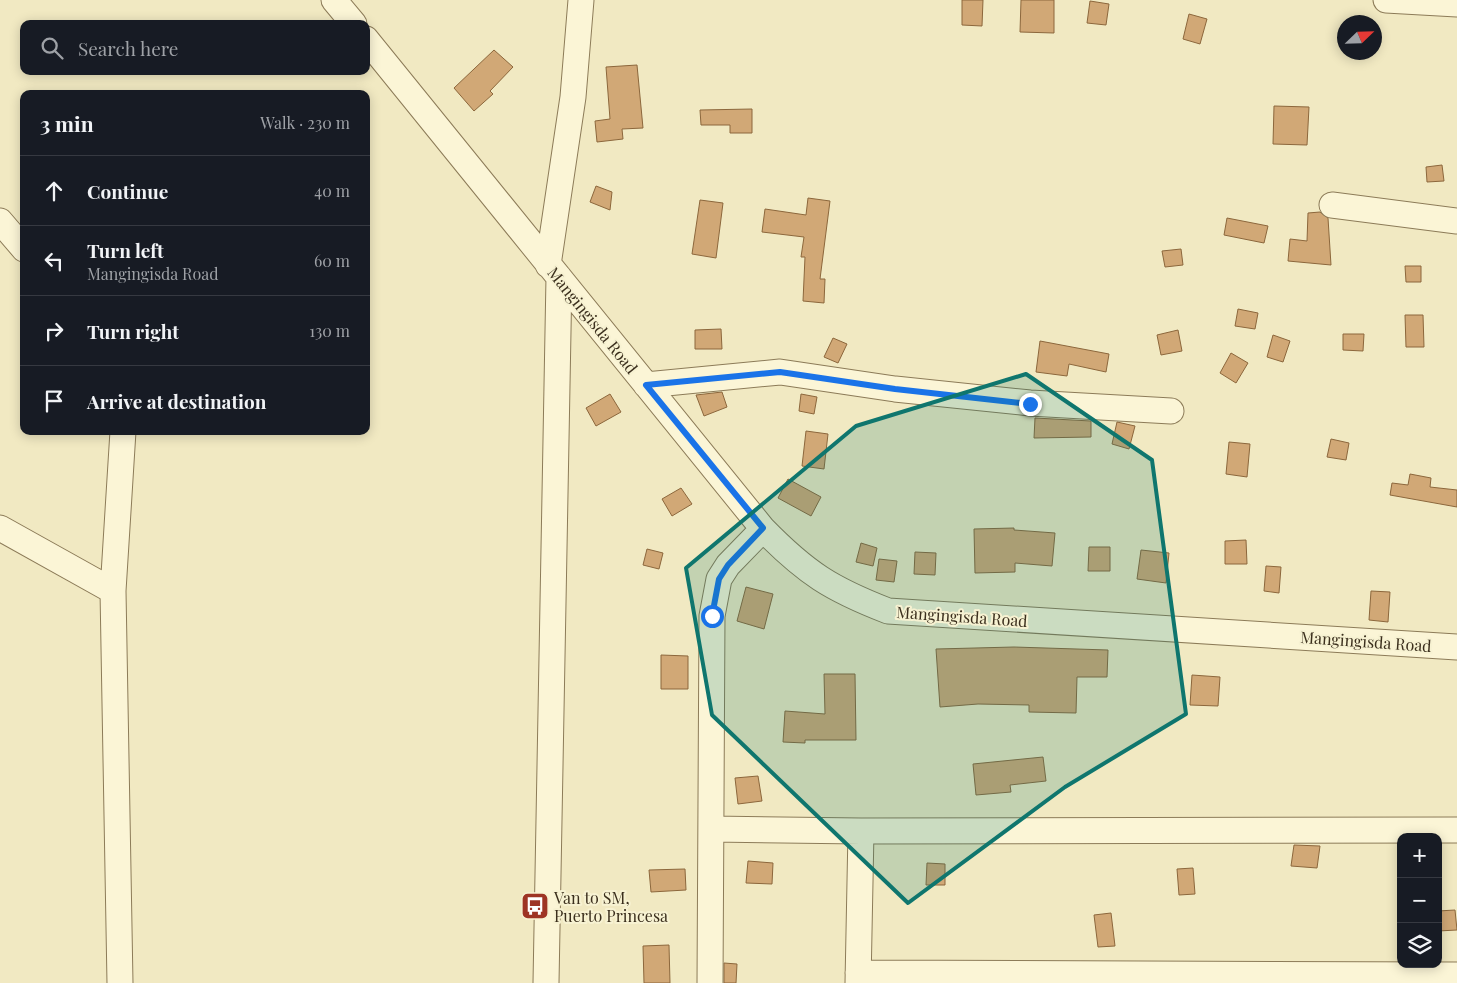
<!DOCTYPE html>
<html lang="en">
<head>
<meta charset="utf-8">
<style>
	:root { --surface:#171b24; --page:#242831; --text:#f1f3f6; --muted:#9ea1a6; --line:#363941 }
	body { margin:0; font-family:"Playfair Display",serif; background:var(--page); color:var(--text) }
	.controls { position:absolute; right:15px; bottom:15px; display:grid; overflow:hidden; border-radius:10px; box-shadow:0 2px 12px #0003 }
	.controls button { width:45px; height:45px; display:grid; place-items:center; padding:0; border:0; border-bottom:1px solid var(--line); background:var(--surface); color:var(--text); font:25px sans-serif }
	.compass { position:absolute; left:1337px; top:15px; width:45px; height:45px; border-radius:50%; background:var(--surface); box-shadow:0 2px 12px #0003; rotate:67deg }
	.stop { position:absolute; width:15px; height:15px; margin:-11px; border:4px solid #1a73e8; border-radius:50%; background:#fff }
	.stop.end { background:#1a73e8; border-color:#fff; box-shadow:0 1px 5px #0008 }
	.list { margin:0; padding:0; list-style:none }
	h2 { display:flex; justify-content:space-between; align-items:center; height:65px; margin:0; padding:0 20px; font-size:21px }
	h2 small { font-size:16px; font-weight:400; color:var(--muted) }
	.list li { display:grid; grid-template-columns:32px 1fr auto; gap:15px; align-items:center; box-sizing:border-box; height:70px; padding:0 20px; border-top:1px solid var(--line) }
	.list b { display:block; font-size:19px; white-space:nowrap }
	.list p { margin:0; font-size:16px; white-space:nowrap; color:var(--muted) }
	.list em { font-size:16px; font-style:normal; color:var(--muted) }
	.icon { flex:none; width:28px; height:28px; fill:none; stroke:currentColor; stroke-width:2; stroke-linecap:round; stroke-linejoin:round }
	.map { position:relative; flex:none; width:1457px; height:983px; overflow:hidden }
	.search { position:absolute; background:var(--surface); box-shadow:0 2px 12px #0003; left:20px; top:20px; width:350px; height:55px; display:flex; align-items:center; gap:12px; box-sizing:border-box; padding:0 18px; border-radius:10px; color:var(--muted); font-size:19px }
	.panel { position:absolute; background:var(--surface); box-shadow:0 2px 12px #0003; left:20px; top:90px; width:350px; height:345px; border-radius:10px }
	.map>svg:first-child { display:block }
	.building { fill:#d1a876; stroke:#8c673c }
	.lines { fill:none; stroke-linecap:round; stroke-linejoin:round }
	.minor-casing { stroke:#8c7b58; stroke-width:27 }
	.minor { stroke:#fbf5d6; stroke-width:25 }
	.route { stroke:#1a73e8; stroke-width:6 }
	.marked { fill:#0f766e; fill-opacity:0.2; stroke:#0f766e; stroke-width:4; stroke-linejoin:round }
	.labels { text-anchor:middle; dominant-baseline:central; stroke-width:4; stroke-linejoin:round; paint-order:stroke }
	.street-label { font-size:16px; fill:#3b2f1d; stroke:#f7f2d2 }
	.poi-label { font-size:16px; fill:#3b2f1d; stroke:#f7f2d2; text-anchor:start }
</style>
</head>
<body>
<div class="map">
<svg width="1457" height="983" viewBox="0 0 1457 983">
	<rect width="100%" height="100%" fill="#f1e9c2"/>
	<path class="building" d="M 962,0 L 983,0 L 982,26 L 962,25 Z
		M 1021,0 L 1054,0 L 1054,33 L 1020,32 Z
		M 1090,1 L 1109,4 L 1106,25 L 1087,23 Z
		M 1189,14 L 1207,19 L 1200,44 L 1183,39 Z
		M 494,50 L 513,67 L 490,91 L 493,94 L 474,111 L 454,88 Z
		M 637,65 L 643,128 L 622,129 L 623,139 L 597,142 L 595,121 L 610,119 L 606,67 Z
		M 1274,106 L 1309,107 L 1307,145 L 1273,144 Z
		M 752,109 L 752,133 L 730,133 L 730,125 L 701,125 L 700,110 Z
		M 1442,165 L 1444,181 L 1427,182 L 1426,167 Z
		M 596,186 L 612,192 L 610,210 L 590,202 Z
		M 808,198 L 830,201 L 820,279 L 825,279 L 824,303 L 803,301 L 805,257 L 801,257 L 804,237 L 762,232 L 765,209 L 806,215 Z
		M 700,200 L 723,203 L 716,258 L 692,254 Z
		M 1320,212 L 1328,218 L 1331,265 L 1288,261 L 1290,239 L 1307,241 L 1308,213 Z
		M 1227,218 L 1268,226 L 1264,243 L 1224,235 Z
		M 1181,249 L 1183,265 L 1165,267 L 1162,251 Z
		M 1405,266 L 1421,266 L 1421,282 L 1406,282 Z
		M 1238,309 L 1258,313 L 1255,329 L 1235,326 Z
		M 1405,315 L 1423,315 L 1424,347 L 1406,347 Z
		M 721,329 L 722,349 L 695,349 L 695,330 Z
		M 1178,330 L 1182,351 L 1161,355 L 1157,335 Z
		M 1343,334 L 1364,334 L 1363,351 L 1343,350 Z
		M 1273,335 L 1290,341 L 1283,362 L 1267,357 Z
		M 833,338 L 847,344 L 838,363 L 824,357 Z
		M 1040,341 L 1109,354 L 1106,372 L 1069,364 L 1067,376 L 1036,372 Z
		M 1231,353 L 1248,363 L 1236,383 L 1220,373 Z
		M 722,392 L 727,407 L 704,416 L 696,395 Z
		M 610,394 L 621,412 L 596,426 L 586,408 Z
		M 801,394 L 817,397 L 814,414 L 799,411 Z
		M 1035,418 L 1091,421 L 1091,437 L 1034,438 Z
		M 1117,422 L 1135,426 L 1129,449 L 1112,444 Z
		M 806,431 L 828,434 L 824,469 L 802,466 Z
		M 1331,439 L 1349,443 L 1346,460 L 1327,457 Z
		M 1229,442 L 1250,444 L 1247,477 L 1226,474 Z
		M 1410,474 L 1431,478 L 1430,487 L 1457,490 L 1457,507 L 1390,495 L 1392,483 L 1408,485 Z
		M 788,479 L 821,497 L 811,516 L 778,498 Z
		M 681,488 L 692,504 L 672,516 L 662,499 Z
		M 1014,528 L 1014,530 L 1055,533 L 1052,566 L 1015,563 L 1015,572 L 975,573 L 974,529 Z
		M 1246,540 L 1247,564 L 1225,564 L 1225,541 Z
		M 861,543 L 877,548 L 873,566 L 856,562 Z
		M 1089,547 L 1110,547 L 1110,571 L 1088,571 Z
		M 647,549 L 663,553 L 659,569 L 643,565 Z
		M 1141,550 L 1169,553 L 1166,583 L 1137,579 Z
		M 915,552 L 936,553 L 935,575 L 914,574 Z
		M 879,559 L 897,561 L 894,582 L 876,580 Z
		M 1266,566 L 1281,567 L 1279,593 L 1264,591 Z
		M 746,587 L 773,594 L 764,629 L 737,621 Z
		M 1371,591 L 1390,592 L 1388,622 L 1369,620 Z
		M 1014,647 L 1108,650 L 1107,677 L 1077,677 L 1076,713 L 1029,712 L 1029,705 L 978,704 L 940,707 L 936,649 Z
		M 661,655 L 688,656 L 688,689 L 661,689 Z
		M 824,674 L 855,674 L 856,740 L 805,740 L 805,743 L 783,742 L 785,711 L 825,714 Z
		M 1192,675 L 1220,677 L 1218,706 L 1190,705 Z
		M 1043,757 L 1046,781 L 1010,785 L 1011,792 L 976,795 L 973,764 Z
		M 758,776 L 762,801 L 738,804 L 735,778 Z
		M 1294,845 L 1320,846 L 1317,868 L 1291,866 Z
		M 748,861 L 773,863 L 772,884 L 746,883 Z
		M 927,863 L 945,864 L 945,885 L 926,885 Z
		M 1193,868 L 1195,894 L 1179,895 L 1177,869 Z
		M 685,869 L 686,890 L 651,892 L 649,870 Z
		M 1455,910 L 1457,930 L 1438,931 L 1438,911 Z
		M 1111,913 L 1115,946 L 1098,947 L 1094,915 Z
		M 669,945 L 670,983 L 644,983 L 643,946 Z
		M 724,963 L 737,964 L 736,983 L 724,983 Z"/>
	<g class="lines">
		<defs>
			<path id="minor" d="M 334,0 L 354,24
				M 1386,0 L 1457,4
				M 366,39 L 763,529 C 806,573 831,589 888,611 L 1457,647
				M 1332,205 L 1457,221
				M 0,221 L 24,249
				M 548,265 L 573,97 L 581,0
				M 646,385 L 780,372 L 895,389 L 1030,403 L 1171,411
				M 0,528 L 113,591
				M 712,829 L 861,831 L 1457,830
				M 858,973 L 1457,975
				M 120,983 L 113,591 L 123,431
				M 546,983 L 559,277
				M 710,983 L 712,616 L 719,579 L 728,565 L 763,529
				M 858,983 L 861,831"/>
		</defs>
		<use href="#minor" class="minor-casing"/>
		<use href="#minor" class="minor"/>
	</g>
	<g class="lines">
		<path class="route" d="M 712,616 L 719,579 L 728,565 L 763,528 L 646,385 L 780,372 L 895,389 L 1030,404"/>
	</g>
	<path class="marked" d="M 1026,374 L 1152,460 L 1186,714 L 1065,787 L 908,903 L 712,715 L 686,568 L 856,426 Z"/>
	<defs>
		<symbol id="bus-square" viewBox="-11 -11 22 22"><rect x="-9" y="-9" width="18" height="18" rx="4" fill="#9e3424" stroke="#f7f2d2"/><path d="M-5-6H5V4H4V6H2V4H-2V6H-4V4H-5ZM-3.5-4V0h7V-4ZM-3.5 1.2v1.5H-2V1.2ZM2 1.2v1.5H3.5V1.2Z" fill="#fff"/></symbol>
	</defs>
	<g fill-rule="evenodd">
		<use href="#bus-square" x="519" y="890" width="32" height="32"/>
	</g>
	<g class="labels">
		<g class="street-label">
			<text transform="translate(593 320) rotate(51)">Mangingisda Road</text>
			<text transform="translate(962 616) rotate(4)">Mangingisda Road</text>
			<text transform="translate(1366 641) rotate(4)">Mangingisda Road</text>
		</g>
		<g class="poi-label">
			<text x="554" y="897">Van to SM,<tspan x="554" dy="18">Puerto Princesa</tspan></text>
		</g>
	</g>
</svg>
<div class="controls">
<button>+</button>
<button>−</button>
<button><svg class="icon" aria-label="layers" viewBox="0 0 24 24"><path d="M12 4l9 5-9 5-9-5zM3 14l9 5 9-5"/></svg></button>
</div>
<svg class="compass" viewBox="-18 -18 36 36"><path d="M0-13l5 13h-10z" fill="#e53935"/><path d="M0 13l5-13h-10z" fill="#9ea1a6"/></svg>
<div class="stop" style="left:712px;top:616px"></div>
<div class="stop end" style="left:1030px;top:404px"></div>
<div class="search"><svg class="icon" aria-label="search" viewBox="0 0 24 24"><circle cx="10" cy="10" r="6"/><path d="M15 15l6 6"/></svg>Search here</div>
<section class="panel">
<h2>3 min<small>Walk · 230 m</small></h2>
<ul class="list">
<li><svg class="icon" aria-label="ahead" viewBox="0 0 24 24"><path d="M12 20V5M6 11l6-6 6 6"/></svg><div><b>Continue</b></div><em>40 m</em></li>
<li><svg class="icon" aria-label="left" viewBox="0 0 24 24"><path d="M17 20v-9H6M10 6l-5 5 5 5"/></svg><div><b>Turn left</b><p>Mangingisda Road</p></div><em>60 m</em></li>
<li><svg class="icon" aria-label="right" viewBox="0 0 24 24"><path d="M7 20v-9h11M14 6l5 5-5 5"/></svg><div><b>Turn right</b></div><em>130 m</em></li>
<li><svg class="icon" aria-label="arrive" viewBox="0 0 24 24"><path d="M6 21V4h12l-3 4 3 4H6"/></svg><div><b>Arrive at destination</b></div></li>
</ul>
</section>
</div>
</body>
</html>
